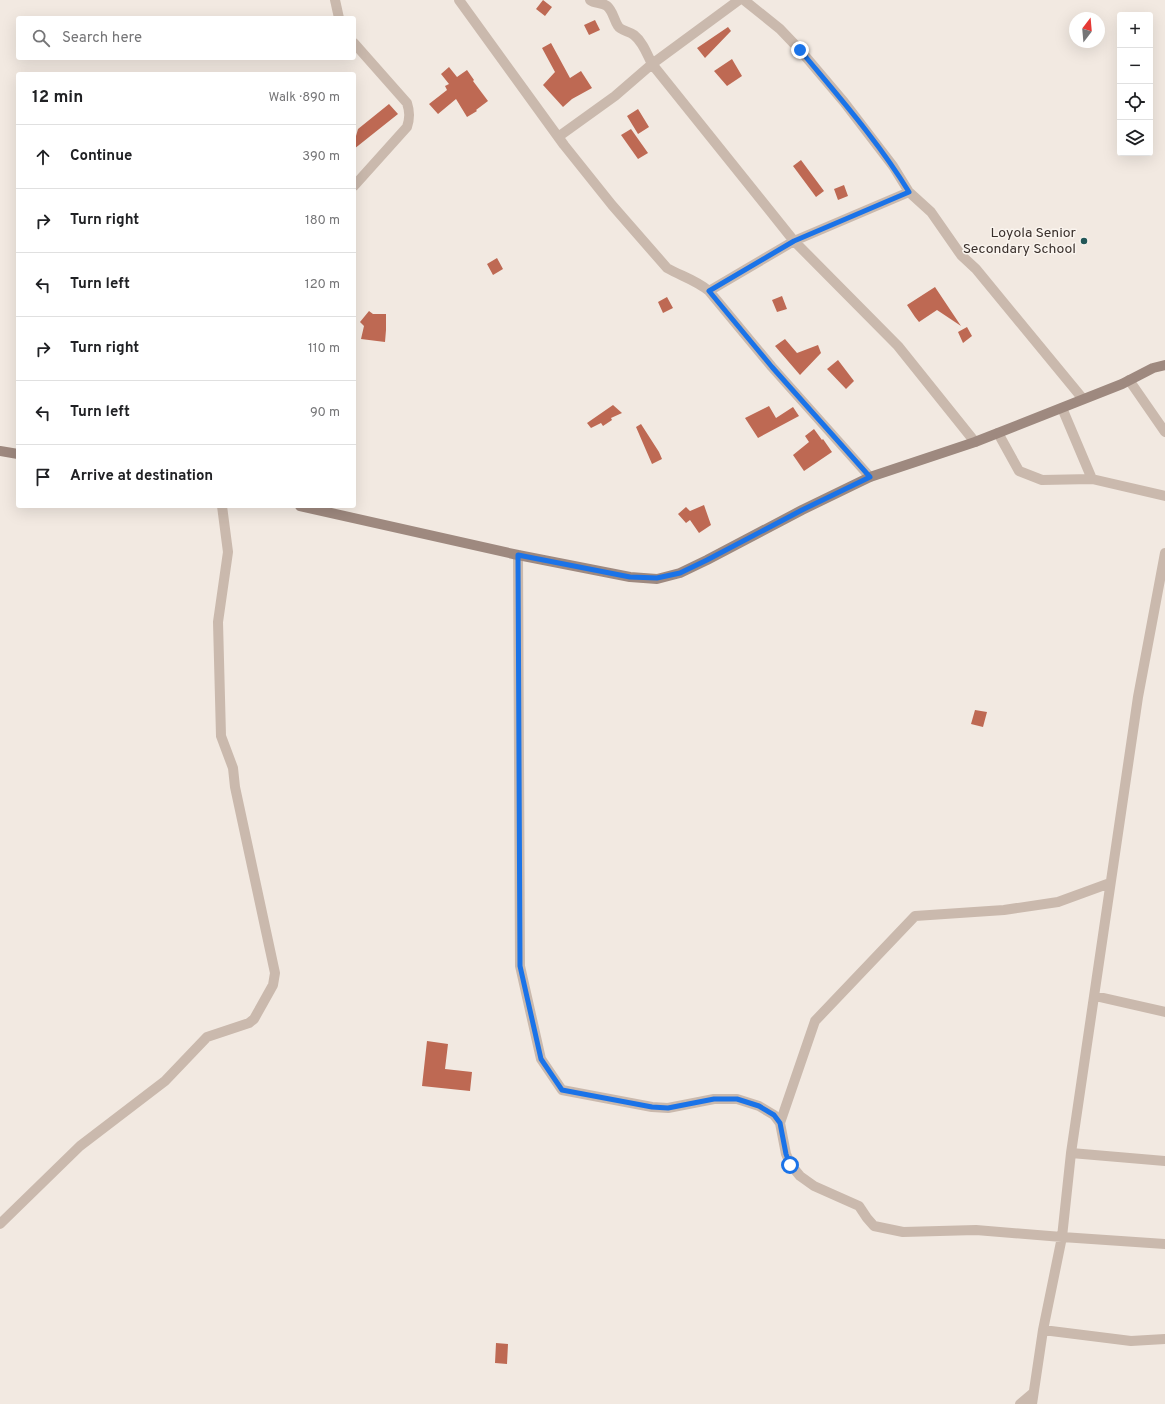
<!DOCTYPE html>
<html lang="en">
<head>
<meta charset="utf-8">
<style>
	:root { --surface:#fff; --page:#f2f2f2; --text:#202124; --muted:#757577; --line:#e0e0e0 }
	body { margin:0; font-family:Overpass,sans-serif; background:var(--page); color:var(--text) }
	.controls { position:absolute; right:12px; top:12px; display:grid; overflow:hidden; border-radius:4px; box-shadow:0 4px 16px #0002 }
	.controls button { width:36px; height:36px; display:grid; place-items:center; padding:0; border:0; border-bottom:1px solid var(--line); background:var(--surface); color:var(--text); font:20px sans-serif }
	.compass { position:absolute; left:1069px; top:12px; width:36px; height:36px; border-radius:50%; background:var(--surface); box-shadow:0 4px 16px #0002; rotate:16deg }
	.stop { position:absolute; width:12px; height:12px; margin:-9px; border:3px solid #1a73e8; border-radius:50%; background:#fff }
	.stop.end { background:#1a73e8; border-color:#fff; box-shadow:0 1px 4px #0008 }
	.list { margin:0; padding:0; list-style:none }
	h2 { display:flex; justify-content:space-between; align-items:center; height:52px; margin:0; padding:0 16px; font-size:17px }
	h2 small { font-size:13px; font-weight:400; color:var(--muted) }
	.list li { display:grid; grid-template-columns:26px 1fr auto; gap:12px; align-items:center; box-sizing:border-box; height:64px; padding:0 16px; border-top:1px solid var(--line) }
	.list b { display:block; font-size:15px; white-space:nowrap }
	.list em { font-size:13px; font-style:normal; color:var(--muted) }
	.icon { flex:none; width:22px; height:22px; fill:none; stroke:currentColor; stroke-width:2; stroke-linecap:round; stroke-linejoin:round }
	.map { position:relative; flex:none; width:1165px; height:1404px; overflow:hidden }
	.search { position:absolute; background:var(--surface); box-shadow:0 4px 16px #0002; left:16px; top:16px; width:340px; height:44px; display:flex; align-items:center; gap:10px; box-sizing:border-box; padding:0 14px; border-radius:4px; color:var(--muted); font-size:15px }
	.panel { position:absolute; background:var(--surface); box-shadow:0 4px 16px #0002; left:16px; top:72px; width:340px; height:436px; border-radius:4px }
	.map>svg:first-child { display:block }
	.building { fill:#be6953 }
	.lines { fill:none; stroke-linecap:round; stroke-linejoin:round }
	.minor { stroke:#cab9ad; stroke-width:10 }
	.secondary { stroke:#9e897f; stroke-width:10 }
	.route { stroke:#1a73e8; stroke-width:5 }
	.poi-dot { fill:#235758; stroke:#faf4ee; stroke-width:1.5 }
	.labels { text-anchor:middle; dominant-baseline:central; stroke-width:3; stroke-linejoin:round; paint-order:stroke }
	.poi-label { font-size:14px; fill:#392f2b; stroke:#faf4ee; text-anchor:end }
</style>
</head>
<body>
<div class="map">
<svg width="1165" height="1404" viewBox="0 0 1165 1404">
	<rect width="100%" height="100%" fill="#f2e9e1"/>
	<path class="building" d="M 543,0 L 552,7 L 545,16 L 536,9 Z
		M 595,20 L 600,30 L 589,35 L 584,25 Z
		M 728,27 L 731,31 L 705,58 L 697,48 Z
		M 551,43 L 570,78 L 581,71 L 592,88 L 572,99 L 563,107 L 543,85 L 555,72 L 542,48 Z
		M 732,59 L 742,76 L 727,86 L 714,71 Z
		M 449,67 L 457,77 L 467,70 L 474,80 L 473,81 L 488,101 L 476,110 L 477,111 L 467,117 L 456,99 L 438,114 L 429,104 L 447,90 L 445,86 L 449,84 L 441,74 Z
		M 389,104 L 398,114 L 354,149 L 354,143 L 358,129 Z
		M 638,109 L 649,127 L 638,134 L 627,116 Z
		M 631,129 L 648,153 L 638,159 L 621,135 Z
		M 801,160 L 824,191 L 816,197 L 793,166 Z
		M 844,185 L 848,196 L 838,200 L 834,189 Z
		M 497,258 L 503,269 L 493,275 L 487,264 Z
		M 935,287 L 961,326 L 937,310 L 919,322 L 915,317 L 907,305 Z
		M 782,296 L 787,309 L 777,312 L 772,300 Z
		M 667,297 L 673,308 L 663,313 L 658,302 Z
		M 369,311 L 373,314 L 386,314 L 386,330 L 385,342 L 361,339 L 364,326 L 360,322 Z
		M 967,327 L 972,336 L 963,343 L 958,332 Z
		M 785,339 L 797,353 L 818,345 L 821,353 L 800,375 L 775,346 Z
		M 838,360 L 854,381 L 846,389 L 827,369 Z
		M 613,405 L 622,413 L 611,418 L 612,420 L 603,426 L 601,423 L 591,428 L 587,423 Z
		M 769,406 L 776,418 L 793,407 L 799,416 L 758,438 L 745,418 Z
		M 641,424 L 659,452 L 662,459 L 652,464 L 636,427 Z
		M 814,429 L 822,440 L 823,439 L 832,452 L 804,471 L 793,455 L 809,442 L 805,436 Z
		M 704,505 L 711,525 L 699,533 L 690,520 L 686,523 L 678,514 L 686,507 L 690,511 Z
		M 975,710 L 987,712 L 983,727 L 971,724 Z
		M 427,1041 L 448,1044 L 445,1069 L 472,1072 L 470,1091 L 422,1086 Z
		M 496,1343 L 508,1344 L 507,1364 L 495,1363 Z"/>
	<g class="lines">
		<path class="minor" d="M 335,0 L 339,18
			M 459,0 L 564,145 L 612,205 L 667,268 C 681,276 696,280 709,291 L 772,367 L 870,477
			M 590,0 C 595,4 602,2 607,6 C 613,11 614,20 618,26 C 621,31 629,31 634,35 C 643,42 647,54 652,64 L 794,241 L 898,346 L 975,442
			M 744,0 L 780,29 L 800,50 L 844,102 L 893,166 L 909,192 L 931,212 L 961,255 L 976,269 L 1083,399
			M 354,43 L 407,103 C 410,112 410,118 407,127 L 354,186
			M 558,137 L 615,96 L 652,64 L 739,0
			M 709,291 L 794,241 L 909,192
			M 1129,380 L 1165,432
			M 1062,408 L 1092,479
			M 998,433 L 1019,471 L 1042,480 L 1092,479 L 1165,496
			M 518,555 L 520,966 L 541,1059 L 562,1090 L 652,1107 L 668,1108 L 714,1099 L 737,1099 L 759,1106 L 774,1115 L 780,1123 L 786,1154 L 791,1165 L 800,1176 L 814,1186 L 859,1206 L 867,1218 L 874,1226 L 903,1232 L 976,1230 L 1062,1237 L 1165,1244
			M 1095,996 L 1165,1012
			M 780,1123 L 815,1021 L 915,916 L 1004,910 L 1058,902 L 1110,883
			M 1071,1153 L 1165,1161
			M 0,1224 L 80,1146 L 165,1081 L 207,1037 L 249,1023 L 254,1019 L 273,985 L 275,973 L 235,787 L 233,768 L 221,736 L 218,622 L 228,552 L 222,506
			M 1043,1330 L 1131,1341 L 1165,1339
			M 1020,1404 L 1033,1393
			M 1032,1404 L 1043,1330 L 1062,1237 L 1071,1153 L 1138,697 L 1165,553"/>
		<path class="secondary" d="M 0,451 L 18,454
			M 300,506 L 518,555 L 630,577 L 657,579 L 680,573 L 707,560 L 802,510 L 870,477 L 975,442 L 1122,384 L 1153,368 L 1165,365"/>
	</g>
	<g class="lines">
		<path class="route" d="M 790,1165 L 786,1154 L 780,1123 L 774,1115 L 759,1106 L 737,1099 L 714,1099 L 668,1108 L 652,1107 L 562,1090 L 541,1059 L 520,966 L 518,555 L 630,577 L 657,578 L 680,573 L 707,560 L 802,510 L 870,477 L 772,367 L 709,291 L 794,241 L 909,192 C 878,141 838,96 800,50"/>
	</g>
	<circle class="poi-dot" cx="1084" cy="241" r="4"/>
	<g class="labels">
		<g class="poi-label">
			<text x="1076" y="233">Loyola Senior<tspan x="1076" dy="16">Secondary School</tspan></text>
		</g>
	</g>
</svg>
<div class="controls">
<button>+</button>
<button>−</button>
<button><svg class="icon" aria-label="locate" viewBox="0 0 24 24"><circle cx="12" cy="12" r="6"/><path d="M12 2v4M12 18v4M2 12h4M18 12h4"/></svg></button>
<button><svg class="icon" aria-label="layers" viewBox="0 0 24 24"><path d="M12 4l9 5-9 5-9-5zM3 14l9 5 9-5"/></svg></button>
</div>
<svg class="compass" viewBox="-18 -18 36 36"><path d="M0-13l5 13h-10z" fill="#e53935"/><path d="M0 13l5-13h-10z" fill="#757577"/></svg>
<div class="stop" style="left:790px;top:1165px"></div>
<div class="stop end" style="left:800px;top:50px"></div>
<div class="search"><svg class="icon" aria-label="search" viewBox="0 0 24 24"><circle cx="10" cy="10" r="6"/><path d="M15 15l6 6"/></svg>Search here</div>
<section class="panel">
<h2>12 min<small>Walk · 890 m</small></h2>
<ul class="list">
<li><svg class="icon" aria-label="ahead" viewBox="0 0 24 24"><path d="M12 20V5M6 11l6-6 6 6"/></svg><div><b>Continue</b></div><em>390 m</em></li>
<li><svg class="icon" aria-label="right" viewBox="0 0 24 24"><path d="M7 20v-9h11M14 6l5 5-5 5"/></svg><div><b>Turn right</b></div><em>180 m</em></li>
<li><svg class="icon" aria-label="left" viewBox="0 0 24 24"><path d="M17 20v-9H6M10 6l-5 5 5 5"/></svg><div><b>Turn left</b></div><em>120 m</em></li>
<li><svg class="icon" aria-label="right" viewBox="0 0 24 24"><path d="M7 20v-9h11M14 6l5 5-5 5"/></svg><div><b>Turn right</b></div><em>110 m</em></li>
<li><svg class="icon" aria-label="left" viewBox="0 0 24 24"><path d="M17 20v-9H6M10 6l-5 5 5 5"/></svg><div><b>Turn left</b></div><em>90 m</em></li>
<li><svg class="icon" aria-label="arrive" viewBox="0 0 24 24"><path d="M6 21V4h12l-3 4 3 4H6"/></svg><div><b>Arrive at destination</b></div></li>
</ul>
</section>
</div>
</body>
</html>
